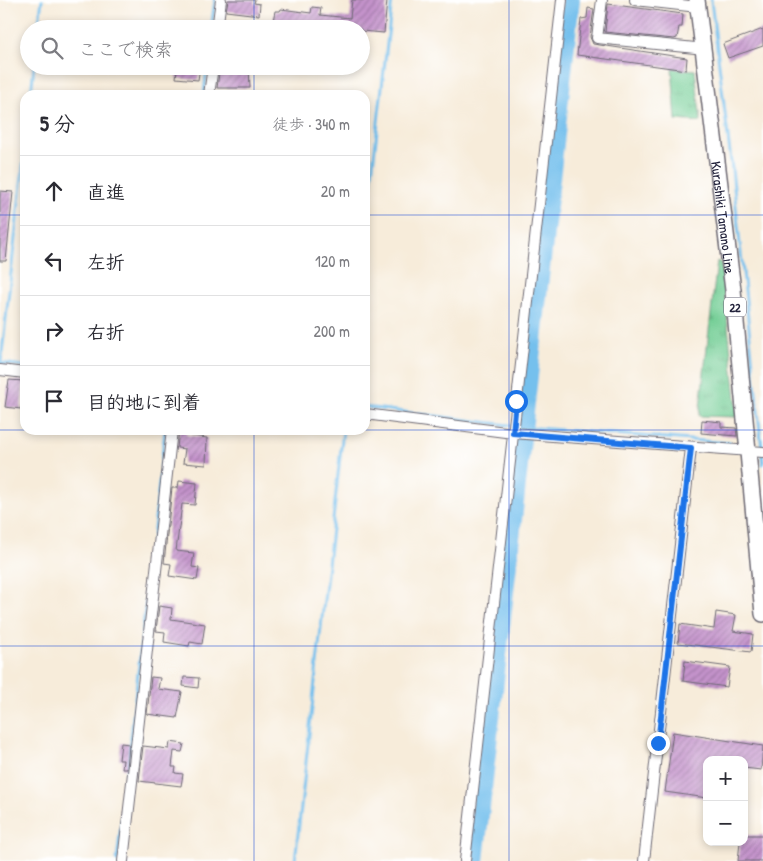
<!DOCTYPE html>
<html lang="ja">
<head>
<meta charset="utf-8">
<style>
	:root { --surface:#fff; --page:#f2f2f3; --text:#2b2b33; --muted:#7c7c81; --line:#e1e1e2 }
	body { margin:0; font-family:"Patrick Hand","Klee One",sans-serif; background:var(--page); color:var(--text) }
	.controls { position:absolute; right:15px; bottom:15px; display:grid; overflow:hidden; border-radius:10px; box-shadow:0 2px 8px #0003 }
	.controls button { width:45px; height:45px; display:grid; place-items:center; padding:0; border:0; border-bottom:1px solid var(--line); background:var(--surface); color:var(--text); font:25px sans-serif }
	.stop { position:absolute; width:15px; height:15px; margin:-11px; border:4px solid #1a73e8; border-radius:50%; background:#fff }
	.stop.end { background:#1a73e8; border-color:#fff; box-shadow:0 1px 5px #0008 }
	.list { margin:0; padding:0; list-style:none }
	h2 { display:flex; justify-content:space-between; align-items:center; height:65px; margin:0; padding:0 20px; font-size:21px }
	h2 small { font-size:16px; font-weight:400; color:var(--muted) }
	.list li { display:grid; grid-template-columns:32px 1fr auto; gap:15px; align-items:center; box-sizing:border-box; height:70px; padding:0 20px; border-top:1px solid var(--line) }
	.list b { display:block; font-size:19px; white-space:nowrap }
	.list em { font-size:16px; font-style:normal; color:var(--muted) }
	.icon { flex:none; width:28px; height:28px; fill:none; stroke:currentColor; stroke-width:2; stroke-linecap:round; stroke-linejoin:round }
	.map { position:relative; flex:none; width:763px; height:861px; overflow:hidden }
	.search { position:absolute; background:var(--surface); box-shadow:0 2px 8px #0003; left:20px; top:20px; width:350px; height:55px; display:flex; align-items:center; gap:12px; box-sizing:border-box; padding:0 18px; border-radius:28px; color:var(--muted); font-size:19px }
	.panel { position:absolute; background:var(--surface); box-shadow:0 2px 8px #0003; left:20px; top:90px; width:350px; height:345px; border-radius:15px }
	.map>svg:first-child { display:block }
	.grass { fill:url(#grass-tufts); stroke:#4a7868 }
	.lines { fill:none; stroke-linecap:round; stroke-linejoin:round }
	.stream { stroke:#74c0ed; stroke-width:3 }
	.river { stroke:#74c0ed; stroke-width:18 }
	.building { fill:url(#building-hatch) }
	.street-casing { stroke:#6d6973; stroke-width:12 }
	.primary-casing { stroke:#6d6973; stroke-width:18 }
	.street { stroke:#fff; stroke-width:10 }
	.primary { stroke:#fff; stroke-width:15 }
	.route { stroke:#1a73e8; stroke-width:6 }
	.grid { fill:none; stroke:#1d4ed8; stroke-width:1; stroke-opacity:0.55 }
	.labels { text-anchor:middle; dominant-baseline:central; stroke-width:5; stroke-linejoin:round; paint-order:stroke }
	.shield { fill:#fff; stroke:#646476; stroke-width:1 }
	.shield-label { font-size:12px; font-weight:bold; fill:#22223b }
	.street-label { font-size:14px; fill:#22223b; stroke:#fff }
</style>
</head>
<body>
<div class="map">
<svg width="763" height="861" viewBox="0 0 763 861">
	<defs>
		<pattern id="grass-tufts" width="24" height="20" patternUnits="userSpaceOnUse" patternTransform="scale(1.25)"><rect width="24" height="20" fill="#73ce95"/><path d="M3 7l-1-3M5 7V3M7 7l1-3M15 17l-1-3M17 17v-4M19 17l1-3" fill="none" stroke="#63b181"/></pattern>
		<pattern id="building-hatch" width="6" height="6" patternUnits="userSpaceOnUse" patternTransform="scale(1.25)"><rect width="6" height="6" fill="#c493cb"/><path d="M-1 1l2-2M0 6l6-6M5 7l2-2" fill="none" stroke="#9f78a6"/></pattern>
	</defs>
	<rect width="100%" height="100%" fill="#fff"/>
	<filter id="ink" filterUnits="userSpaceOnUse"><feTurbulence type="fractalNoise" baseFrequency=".02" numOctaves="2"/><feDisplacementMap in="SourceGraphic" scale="10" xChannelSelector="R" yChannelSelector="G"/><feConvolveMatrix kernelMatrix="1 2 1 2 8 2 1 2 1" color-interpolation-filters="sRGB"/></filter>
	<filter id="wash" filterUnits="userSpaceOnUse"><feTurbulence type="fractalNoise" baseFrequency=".0096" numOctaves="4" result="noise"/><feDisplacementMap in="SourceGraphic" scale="20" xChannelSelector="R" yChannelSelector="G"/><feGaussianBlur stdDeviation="1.12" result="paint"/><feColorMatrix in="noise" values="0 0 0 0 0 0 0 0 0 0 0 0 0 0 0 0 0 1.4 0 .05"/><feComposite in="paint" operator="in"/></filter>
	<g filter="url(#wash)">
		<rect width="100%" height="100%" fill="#f7ecda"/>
		<path class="grass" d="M 672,68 L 695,70 L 701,122 L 676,120 Z
			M 717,261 L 721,262 L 738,417 L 699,416 Z"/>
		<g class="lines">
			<path class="stream" d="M 711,0 L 732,169 L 762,449
				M 38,29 L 42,0
				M 211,29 L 215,0
				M 31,95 L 34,66
				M 204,95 L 207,66
				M 365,235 L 392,0
				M 1,362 L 25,149
				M 0,363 L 25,366
				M 365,407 L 524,427 L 730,443
				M 762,455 L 763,464
				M 117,861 L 165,430
				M 295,861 L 343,430"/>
			<path class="river" d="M 475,861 L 571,0"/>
		</g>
		<g id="blocks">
			<path class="building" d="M 228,0 L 255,0 L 254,3 L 260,4 L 259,15 L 226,11 Z
				M 352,0 L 387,0 L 384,33 L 361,31 L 361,29 L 340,29 L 273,21 L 275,11 L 280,11 L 281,9 L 311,13 L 312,7 L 321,8 L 320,15 L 350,18 Z
				M 608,4 L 683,14 L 682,27 L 679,27 L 677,38 L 674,39 L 605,32 Z
				M 588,8 L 594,9 L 590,37 L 593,44 L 687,58 L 686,70 L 577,55 L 581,19 L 587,18 Z
				M 763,29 L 763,46 L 728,58 L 723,44 Z
				M 184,66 L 200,66 L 198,80 L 176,78 L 177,69 L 184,70 Z
				M 220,66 L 249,66 L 250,88 L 217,88 Z
				M 0,191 L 13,192 L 6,261 L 0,261 Z
				M 9,380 L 24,381 L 21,409 L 5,407 Z
				M 702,420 L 721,422 L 721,427 L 736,428 L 737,436 L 701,433 Z
				M 179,430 L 187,430 L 186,435 L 207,438 L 206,465 L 183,463 L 185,449 L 177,448 Z
				M 179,481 L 197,483 L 195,505 L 182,504 L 176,551 L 194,553 L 192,567 L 199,568 L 197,580 L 169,576 L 171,564 L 164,563 L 172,488 L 178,488 Z
				M 159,606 L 172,608 L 171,619 L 205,624 L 202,644 L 190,642 L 189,646 L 164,642 L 165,632 L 156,631 Z
				M 716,612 L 736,615 L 733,631 L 753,634 L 751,652 L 678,643 L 680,624 L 714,629 Z
				M 685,661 L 730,667 L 727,687 L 683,681 Z
				M 151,677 L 160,678 L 158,689 L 182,692 L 177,718 L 147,714 Z
				M 184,677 L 199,678 L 198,688 L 183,686 Z
				M 673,732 L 763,746 L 761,770 L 744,768 L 744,760 L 707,760 L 707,798 L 665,792 Z
				M 170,742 L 184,744 L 182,752 L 174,751 L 172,767 L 176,767 L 175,773 L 183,774 L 181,786 L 139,781 L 143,746 L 169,749 Z
				M 121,743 L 129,744 L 127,769 L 122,769 L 123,760 L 119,760 Z
				M 744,835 L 763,835 L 763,861 L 738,861 L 740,842 L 744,842 Z"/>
		</g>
	</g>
	<g filter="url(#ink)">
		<use href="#blocks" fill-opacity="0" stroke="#6d6973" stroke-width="1"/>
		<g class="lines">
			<defs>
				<path id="street" d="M 602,0 L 597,38 L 705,49
					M 635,0 L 698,7
					M 217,29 L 221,0
					M 209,95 L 213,66
					M 0,370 L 25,373
					M 365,414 L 513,433 L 763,452
					M 123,861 L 172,430
					M 465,861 L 562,0
					M 644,861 L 691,448"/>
				<g id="primary">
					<path id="s1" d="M 697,0 L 733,290 L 763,614"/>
				</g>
			</defs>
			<use href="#street" class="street-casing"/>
			<use href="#primary" class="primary-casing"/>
			<use href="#street" class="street"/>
			<use href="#primary" class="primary"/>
		</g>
	</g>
	<g class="lines" filter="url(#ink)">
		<path class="route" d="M 516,401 L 513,433 L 691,448 L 658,743"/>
	</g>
	<path class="grid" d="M 254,0 L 254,29M 509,0 L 509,861M 254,66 L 254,95M 0,215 L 25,215M 365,215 L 763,215M 0,430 L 763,430M 254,430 L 254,861M 0,646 L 763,646"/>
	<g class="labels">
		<rect class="shield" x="724" y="297.5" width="22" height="19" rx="4"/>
		<g class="shield-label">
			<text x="735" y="307">22</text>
		</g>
		<g class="street-label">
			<text stroke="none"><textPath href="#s1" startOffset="219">Kurashiki Tamano Line</textPath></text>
		</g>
	</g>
</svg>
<div class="controls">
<button>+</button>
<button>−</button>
</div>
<div class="stop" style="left:516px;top:401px"></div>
<div class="stop end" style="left:658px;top:743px"></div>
<div class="search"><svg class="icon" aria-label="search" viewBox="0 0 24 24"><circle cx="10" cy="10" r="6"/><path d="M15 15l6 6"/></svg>ここで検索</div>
<section class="panel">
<h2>5 分<small>徒歩 · 340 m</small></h2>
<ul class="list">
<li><svg class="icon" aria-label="ahead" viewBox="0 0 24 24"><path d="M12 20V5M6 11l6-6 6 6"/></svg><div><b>直進</b></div><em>20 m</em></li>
<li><svg class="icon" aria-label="left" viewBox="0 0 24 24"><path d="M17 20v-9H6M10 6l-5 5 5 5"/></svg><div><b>左折</b></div><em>120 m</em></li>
<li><svg class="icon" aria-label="right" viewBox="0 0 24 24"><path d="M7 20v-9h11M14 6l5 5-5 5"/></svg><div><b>右折</b></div><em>200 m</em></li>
<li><svg class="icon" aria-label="arrive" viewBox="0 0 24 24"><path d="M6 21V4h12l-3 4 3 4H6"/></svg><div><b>目的地に到着</b></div></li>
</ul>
</section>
</div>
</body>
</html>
